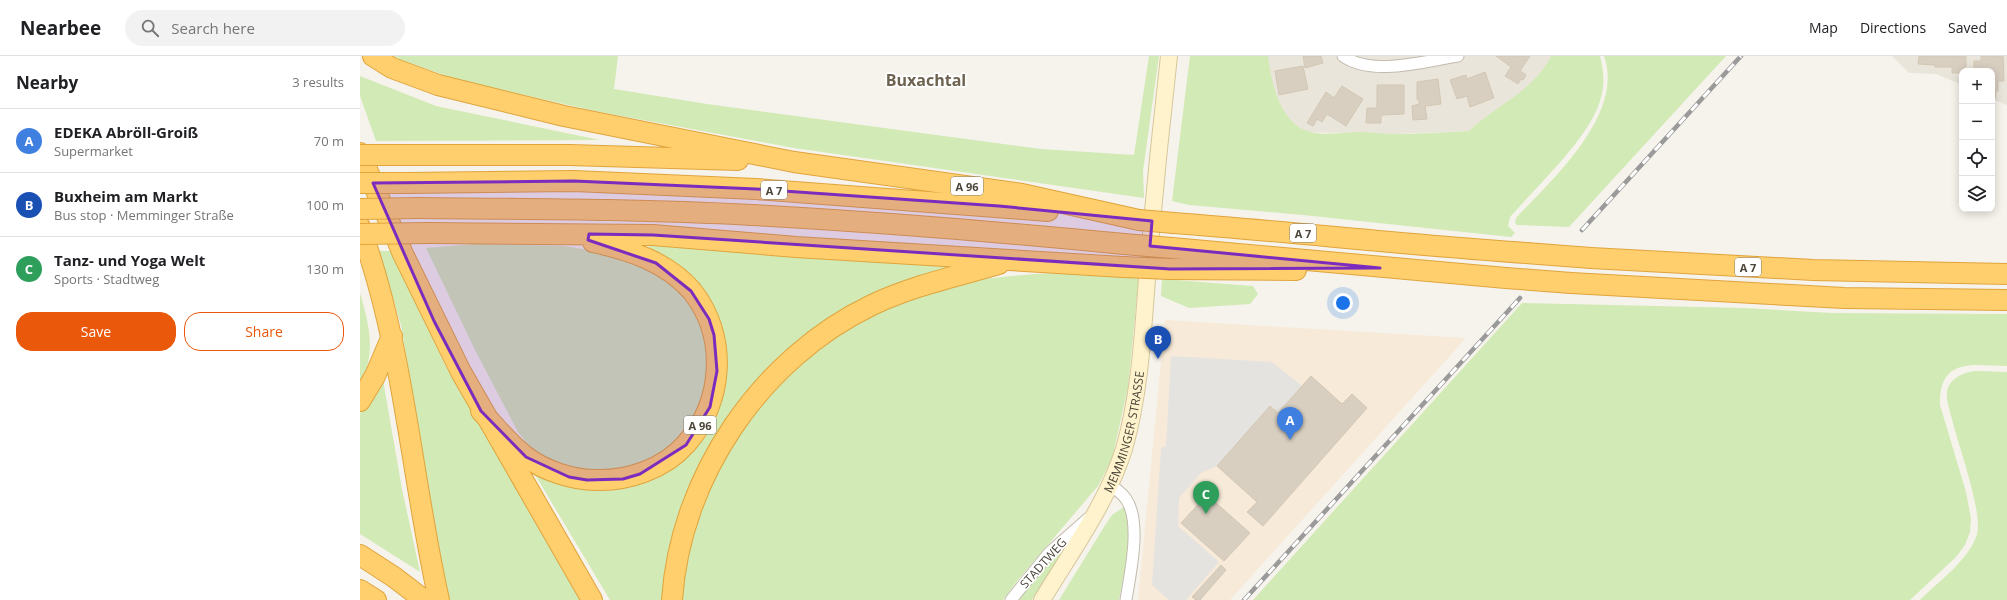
<!DOCTYPE html>
<html lang="en">
<head>
<meta charset="utf-8">
<style>
	:root { --surface:#fff; --page:#f2f2f2; --text:#202124; --muted:#757577; --line:#e0e0e0; --accent:#ea580c }
	body { margin:0; font-family:"Open Sans",sans-serif; background:var(--page); color:var(--text) }
	.controls { position:absolute; right:12px; top:12px; display:grid; overflow:hidden; border-radius:8px; box-shadow:0 2px 10px #0003 }
	.controls button { width:36px; height:36px; display:grid; place-items:center; padding:0; border:0; border-bottom:1px solid var(--line); background:var(--surface); color:var(--text); font:20px sans-serif }
	.you { position:absolute; left:983px; top:247px; width:14px; height:14px; margin:-10px; border:3px solid #fff; border-radius:50%; background:#1a73e8; box-shadow:0 0 0 6px #1a73e833 }
	.badge { display:grid; place-items:center; width:26px; height:26px; border-radius:50%; background:var(--accent); color:#fff; font-size:13px; font-weight:700 }
	.pin { position:absolute; translate:-50% -33px; filter:drop-shadow(0 1px 2px #0008) }
	.pin::after { content:''; position:absolute; top:21px; width:14px; height:12px; background:inherit; clip-path:polygon(0 0,100% 0,50% 100%) }
	.list { margin:0; padding:0; list-style:none }
	h2 { display:flex; justify-content:space-between; align-items:center; height:52px; margin:0; padding:0 16px; font-size:17px }
	h2 small { font-size:13px; font-weight:400; color:var(--muted) }
	.list li { display:grid; grid-template-columns:26px 1fr auto; gap:12px; align-items:center; box-sizing:border-box; height:64px; padding:0 16px; border-top:1px solid var(--line) }
	.list b { display:block; font-size:15px; white-space:nowrap }
	.list p { margin:0; font-size:13px; white-space:nowrap; color:var(--muted) }
	.list em { font-size:13px; font-style:normal; color:var(--muted) }
	.actions { display:flex; gap:8px; padding:12px 16px }
	.actions a { flex:1; padding:9px 0; border:1px solid var(--accent); border-radius:16px; text-align:center; font-size:14px; color:var(--accent) }
	.actions .main { background:var(--accent); color:#fff }
	.icon { flex:none; width:22px; height:22px; fill:none; stroke:currentColor; stroke-width:2; stroke-linecap:round; stroke-linejoin:round }
	.map { position:relative; flex:none; width:1647px; height:544px; overflow:hidden }
	header { display:flex; align-items:center; gap:24px; box-sizing:border-box; height:56px; padding:0 20px; background:var(--surface); border-bottom:1px solid var(--line) }
	header strong { font-size:19px }
	nav { display:flex; gap:22px; margin-inline-start:auto; font-size:14px }
	.search { width:280px; height:36px; background:var(--page); display:flex; align-items:center; gap:10px; box-sizing:border-box; padding:0 14px; border-radius:22px; color:var(--muted); font-size:15px }
	main { display:flex }
	aside { flex:1; background:var(--surface) }
	.map>svg:first-child { display:block }
	.residential { fill:#eae5da }
	.commercial { fill:#f7ead8 }
	.green { fill:#d2eab5 }
	.parking { fill:#e5e3e0 }
	.building { fill:#d8cfc1; stroke:#d3c7b4 }
	.lines { fill:none; stroke-linecap:round; stroke-linejoin:round }
	.street-casing { stroke:#c2bbae; stroke-width:13 }
	.secondary-casing { stroke:#d6c79b; stroke-width:18 }
	.highway-casing { stroke:#e0a43c; stroke-width:22 }
	.street { stroke:#fff; stroke-width:11 }
	.secondary { stroke:#fff3cd; stroke-width:16 }
	.highway { stroke:#ffcf6e; stroke-width:20 }
	.rail-casing { stroke:#9a9a9a; stroke-width:4.5 }
	.rail { stroke:#fff; stroke-width:3; stroke-dasharray:9; stroke-linecap:butt }
	.highway-bridge-casing { stroke:#e0a43c; stroke-width:22; stroke-linecap:butt }
	.highway-bridge { stroke:#ffcf6e; stroke-width:20 }
	.marked { fill:#7b2cbf; fill-opacity:0.2; stroke:#7b2cbf; stroke-width:3; stroke-linejoin:round }
	.labels { text-anchor:middle; dominant-baseline:central; stroke-width:3.5; stroke-linejoin:round; paint-order:stroke }
	.shield { fill:#fff; stroke:#817c74; stroke-width:1 }
	.shield-label { font-size:11px; font-weight:bold; fill:#4b4439 }
	.street-label { font-size:12px; fill:#4b4439; stroke:#fff }
	.district-label { font-size:16px; font-weight:bold; fill:#6e6250; stroke:#fff }
</style>
</head>
<body>
<header>
<strong>Nearbee</strong>
<div class="search"><svg class="icon" aria-label="search" viewBox="0 0 24 24"><circle cx="10" cy="10" r="6"/><path d="M15 15l6 6"/></svg>Search here</div>
<nav><a>Map</a><a>Directions</a><a>Saved</a></nav>
</header>
<main>
<aside>
<h2>Nearby<small>3 results</small></h2>
<ul class="list">
<li><span class="badge" style="background:#3f7fe0">A</span><div><b>EDEKA Abröll-Groiß</b><p>Supermarket</p></div><em>70 m</em></li>
<li><span class="badge" style="background:#1a4fb4">B</span><div><b>Buxheim am Markt</b><p>Bus stop · Memminger Straße</p></div><em>100 m</em></li>
<li><span class="badge" style="background:#2e9e5b">C</span><div><b>Tanz- und Yoga Welt</b><p>Sports · Stadtweg</p></div><em>130 m</em></li>
</ul>
<div class="actions"><a class="main">Save</a><a>Share</a></div>
</aside>
<div class="map">
<svg width="1647" height="544" viewBox="0 0 1647 544">
	<rect width="100%" height="100%" fill="#f6f3ec"/>
	<path class="residential" d="M 900,0 L 1193,0 L 1165,41 L 1109,75 L 1032,78 L 940,76 L 913,53 Z
		M 1532,0 L 1647,0 L 1647,49 L 1632,43 L 1632,15 L 1602,15 L 1602,29 L 1576,18 L 1549,17 Z"/>
	<path class="commercial" d="M 805,264 L 1106,282 L 870,544 L 778,544 Z"/>
	<path class="green" d="M 34,0 L 258,0 L 254,33 L 347,48 L 681,93 L 774,99 L 789,0 L 799,0 L 783,115 L 784,142 L 434,92 L 235,55 L 98,24 L 41,4 Z
		M 830,0 L 908,0 C 911,24 917,53 936,69 C 953,83 980,76 999,76 C 1010,76 1022,78 1033,78 C 1058,78 1084,76 1109,75 C 1136,49 1174,35 1191,0 L 1240,0 C 1244,16 1245,30 1240,45 C 1229,82 1176,131 1150,161 L 1148,170 L 1155,177 L 1151,181 L 943,159 L 829,149 L 812,145 Z
		M 1244,0 L 1366,0 L 1209,171 L 1157,169 L 1155,167 L 1156,162 C 1192,124 1265,58 1244,0 Z
		M 0,20 L 76,50 L 240,84 L 16,85 L 0,40 Z
		M 116,188 L 204,190 L 259,199 L 303,220 L 323,237 L 338,259 L 346,282 L 349,306 L 346,333 L 338,356 L 325,377 L 307,395 L 288,406 L 247,417 L 203,410 L 183,401 L 169,390 L 158,376 L 116,296 L 66,192 Z
		M 289,189 L 601,208 L 569,220 L 390,336 L 305,544 L 250,544 L 171,412 L 225,433 L 240,434 L 276,430 L 291,425 L 311,412 L 366,303 L 364,282 L 358,263 L 289,193 Z
		M 19,195 L 33,195 L 85,309 L 222,544 L 90,544 L 87,541 L 41,269 Z
		M 715,217 L 779,219 L 768,331 L 752,403 L 738,430 L 657,525 L 643,544 L 320,544 L 325,509 L 332,479 L 351,426 L 387,364 L 434,313 L 474,281 L 529,251 L 602,227 L 622,223 L 674,218 Z
		M 802,223 L 893,230 L 898,238 L 890,248 L 829,252 L 801,240 Z
		M 0,237 C 10,271 16,297 0,330 Z
		M 1162,247 L 1384,252 L 1472,257 L 1647,258 L 1647,310 C 1612,309 1579,301 1580,349 L 1606,436 L 1611,463 L 1610,476 L 1605,489 L 1596,501 L 1550,544 L 893,544 Z
		M 1616,315 L 1647,316 L 1647,544 L 1560,544 C 1578,526 1610,503 1617,478 C 1623,456 1598,389 1592,363 C 1590,355 1586,345 1587,336 C 1589,322 1604,316 1616,315 Z
		M 23,324 L 42,433 L 60,516 L 0,478 L 0,357 L 8,349 Z
		M 764,451 C 774,476 764,517 759,544 L 699,544 L 744,471 L 752,459 Z
		M 710,483 L 672,544 L 657,544 L 683,512 Z"/>
	<path class="parking" d="M 811,300 L 912,306 L 942,330 L 918,357 L 910,350 L 857,410 L 841,417 L 819,442 L 818,470 L 859,506 L 826,544 L 809,544 L 792,529 L 801,392 L 806,390 Z"/>
	<path class="building" d="M 943,0 L 961,0 L 963,7 L 945,12 Z
		M 1136,0 L 1170,0 L 1160,15 L 1166,19 L 1163,24 L 1161,23 L 1158,28 L 1145,20 L 1151,11 Z
		M 1559,0 L 1606,0 L 1606,11 L 1604,11 L 1602,17 L 1592,17 L 1592,11 L 1575,11 L 1575,9 L 1558,8 Z
		M 1621,0 L 1643,0 L 1644,25 L 1638,25 L 1638,35 L 1636,35 L 1635,43 L 1632,43 L 1632,15 L 1614,15 L 1614,5 L 1621,5 Z
		M 943,10 L 948,33 L 919,39 L 915,15 Z
		M 1125,16 L 1134,42 L 1110,51 L 1107,40 L 1097,43 L 1090,24 L 1106,19 L 1107,23 Z
		M 1078,23 L 1081,48 L 1065,50 L 1067,63 L 1053,64 L 1052,50 L 1059,48 L 1059,43 L 1057,44 L 1057,26 Z
		M 1017,29 L 1044,29 L 1044,58 L 1021,59 L 1021,67 L 1006,67 L 1007,52 L 1017,52 Z
		M 982,30 L 1003,43 L 986,70 L 967,58 L 962,66 L 957,63 L 953,70 L 947,67 L 966,36 L 974,42 Z
		M 951,320 L 982,348 L 992,338 L 1007,352 L 903,470 L 887,456 L 897,446 L 857,410 L 910,350 L 918,357 Z
		M 847,439 L 890,477 L 864,505 L 821,467 Z
		M 861,509 L 866,514 L 840,544 L 836,544 L 832,541 Z"/>
	<g class="lines">
		<defs>
			<path id="street" d="M 983,0 C 1012,21 1065,5 1098,0
				M 749,429 C 756,433 761,436 766,443 C 782,466 770,518 766,544
				M 651,544 L 689,497 L 730,461"/>
			<g id="secondary">
				<path id="s1" d="M 682,544 C 711,496 747,447 764,393 C 781,334 783,271 788,210 C 794,140 801,70 809,0"/>
			</g>
			<path id="highway" d="M 13,0 L 32,12 L 78,29 L 204,60 L 434,106 L 662,138 L 779,164
				M 0,97 L 43,198 L 101,316 L 232,544
				M 37,99 L 209,99 L 378,104
				M 47,127 L 214,125 L 396,133 L 688,155
				M 59,152 C 170,153 281,153 392,159 C 517,166 641,176 764,188
				M 814,167 C 932,176 1049,189 1166,197
				M 0,171 C 44,291 51,420 79,544
				M 68,177 L 293,179 L 436,191 L 763,211
				M 812,192 L 1146,222
				M 1231,202 L 1453,214 L 1647,218
				M 810,213 L 936,214
				M 1211,227 L 1484,242 L 1647,244
				M 0,345 L 15,320 L 32,280
				M 121,355 C 135,370 149,388 165,400 C 184,415 213,424 236,424 C 268,425 304,413 326,388 C 364,346 368,280 332,235 C 307,206 270,194 233,186
				M 0,499 L 34,521 L 64,544
				M 0,534 L 16,544
				M 312,544 C 320,421 401,302 512,249 C 552,230 597,220 639,208"/>
		</defs>
		<use href="#street" class="street-casing"/>
		<use href="#secondary" class="secondary-casing"/>
		<use href="#highway" class="highway-casing"/>
		<use href="#street" class="street"/>
		<use href="#secondary" class="secondary"/>
		<use href="#highway" class="highway"/>
		<defs>
			<path id="rail" d="M 1222,174 L 1381,0
				M 884,544 L 1160,242"/>
		</defs>
		<use href="#rail" class="rail-casing"/>
		<use href="#rail" class="rail"/>
		<defs>
			<path id="highway-bridge" d="M 0,99 L 37,99
				M 0,127 L 47,127
				M 0,153 L 59,152
				M 779,164 L 814,167
				M 0,178 L 68,177
				M 764,188 L 812,192
				M 1166,197 L 1231,202
				M 763,211 L 810,213
				M 1146,222 L 1211,227"/>
		</defs>
		<use href="#highway-bridge" class="highway-bridge-casing"/>
		<use href="#highway-bridge" class="highway-bridge"/>
	</g>
	<path class="marked" d="M 214,125 L 396,133 L 639,150 L 792,165 L 790,190 L 1020,212 L 810,213 L 293,179 L 229,178 L 228,184 L 296,207 L 331,235 L 349,263 L 354,279 L 357,315 L 350,351 L 326,389 L 280,418 L 263,423 L 227,424 L 209,421 L 166,401 L 121,355 L 74,265 L 13,127 Z"/>
	<g class="labels">
		<g class="shield">
			<rect x="591" y="121" width="32" height="18" rx="3"/>
			<rect x="401" y="125" width="26" height="18" rx="3"/>
			<rect x="930" y="168" width="26" height="18" rx="3"/>
			<rect x="1375" y="202" width="26" height="18" rx="3"/>
			<rect x="324" y="360" width="32" height="18" rx="3"/>
		</g>
		<g class="shield-label">
			<text x="607" y="130">A 96</text>
			<text x="414" y="134">A 7</text>
			<text x="943" y="177">A 7</text>
			<text x="1388" y="211">A 7</text>
			<text x="340" y="369">A 96</text>
		</g>
		<g class="street-label">
			<text stroke="none"><textPath href="#s1" startOffset="189">MEMMINGER STRASSE</textPath></text>
			<text transform="translate(683 507) rotate(-48)">STADTWEG</text>
		</g>
		<g class="district-label">
			<text x="566" y="24">Buxachtal</text>
		</g>
	</g>
</svg>
<div class="controls">
<button>+</button>
<button>−</button>
<button><svg class="icon" aria-label="locate" viewBox="0 0 24 24"><circle cx="12" cy="12" r="6"/><path d="M12 2v4M12 18v4M2 12h4M18 12h4"/></svg></button>
<button><svg class="icon" aria-label="layers" viewBox="0 0 24 24"><path d="M12 4l9 5-9 5-9-5zM3 14l9 5 9-5"/></svg></button>
</div>
<div class="you"></div>
<div class="pin badge" style="left:930px;top:384px;background:#3f7fe0">A</div>
<div class="pin badge" style="left:798px;top:303px;background:#1a4fb4">B</div>
<div class="pin badge" style="left:846px;top:458px;background:#2e9e5b">C</div>
</div>
</main>
</body>
</html>
